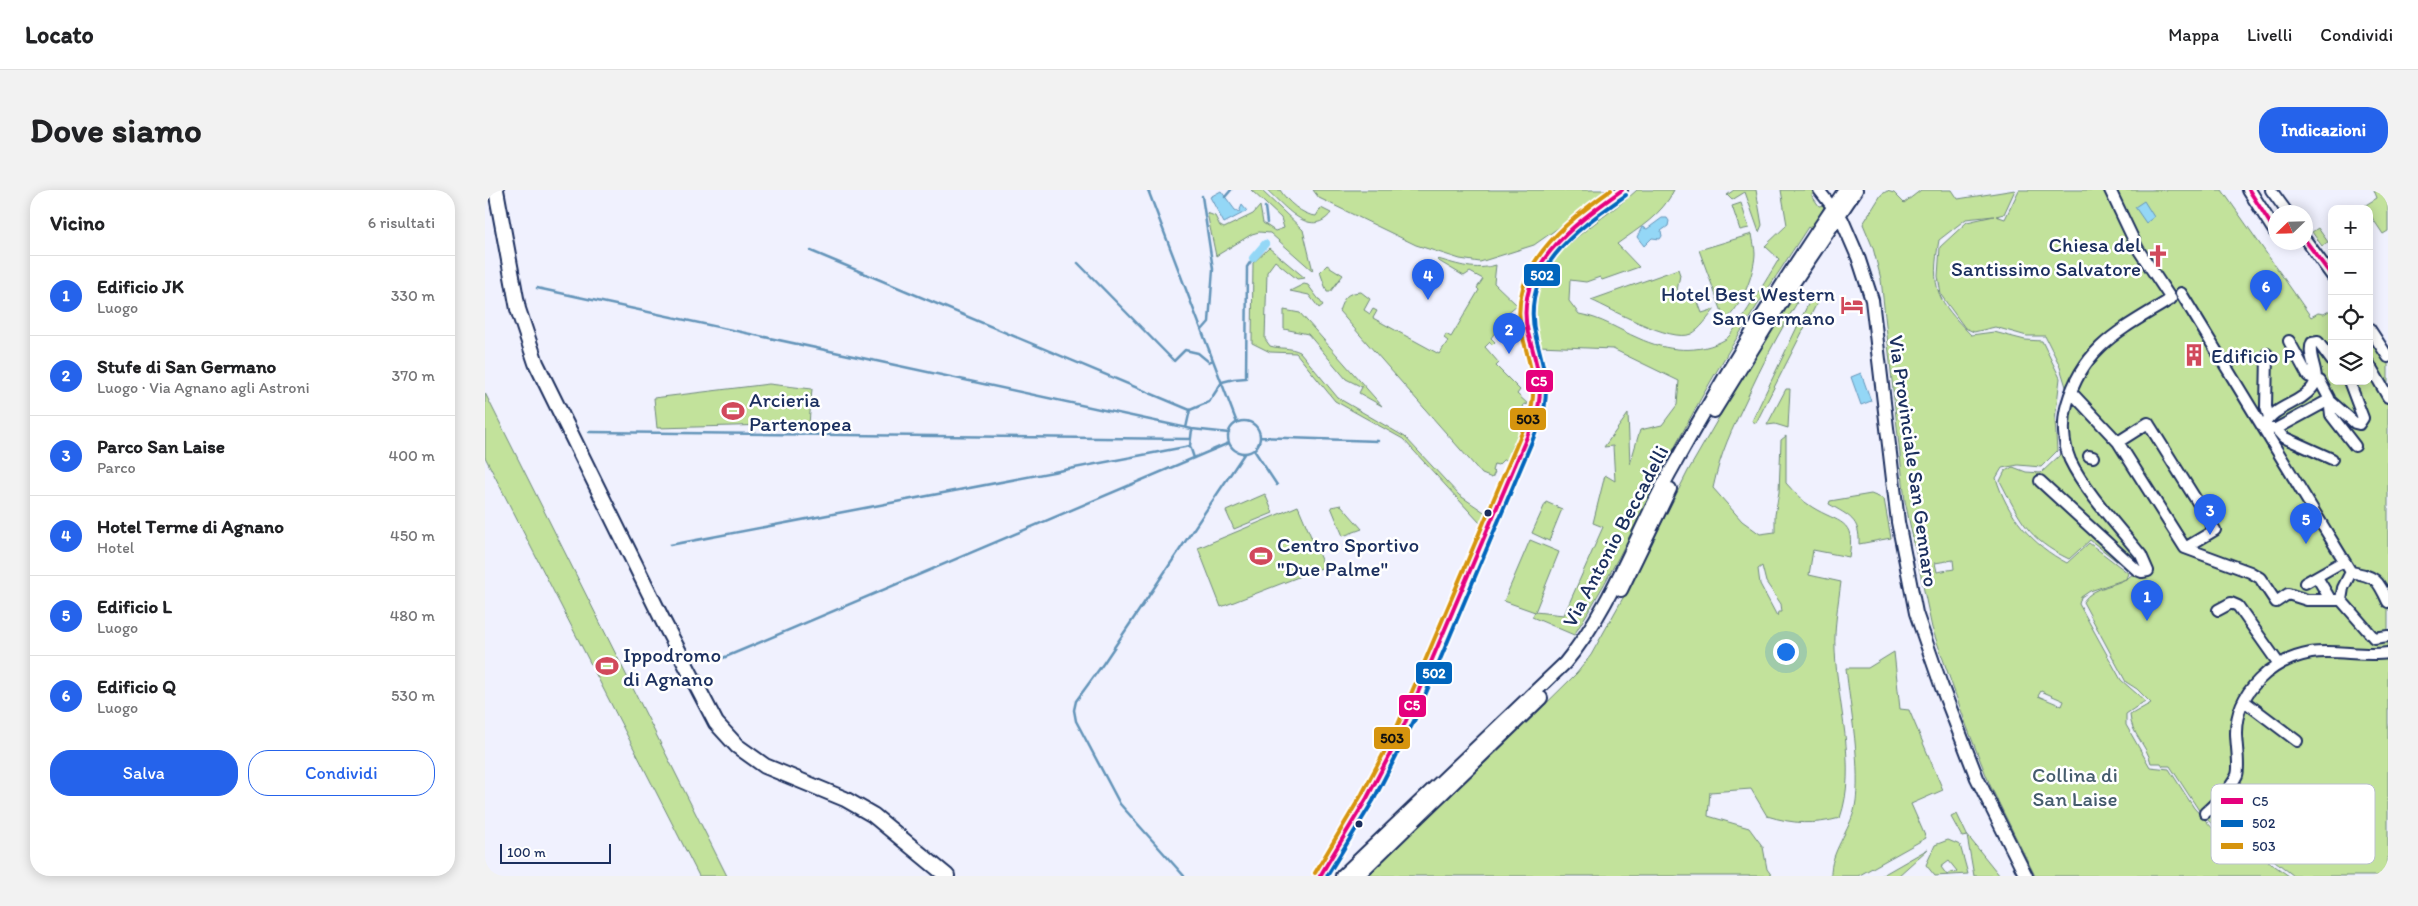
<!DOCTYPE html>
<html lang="it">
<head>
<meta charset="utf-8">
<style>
	:root { --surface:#fff; --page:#f2f2f2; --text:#202124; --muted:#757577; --line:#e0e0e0; --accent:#2563eb }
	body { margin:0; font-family:Itim,sans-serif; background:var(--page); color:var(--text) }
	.controls { position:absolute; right:15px; top:15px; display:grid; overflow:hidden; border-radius:10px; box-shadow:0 2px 12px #0003 }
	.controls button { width:45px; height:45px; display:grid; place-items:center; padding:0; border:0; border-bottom:1px solid var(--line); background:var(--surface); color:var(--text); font:25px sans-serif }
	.compass { position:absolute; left:1783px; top:15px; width:45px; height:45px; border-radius:50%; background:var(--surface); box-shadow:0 2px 12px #0003; rotate:247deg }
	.scale { position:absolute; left:15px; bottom:12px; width:111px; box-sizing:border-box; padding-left:5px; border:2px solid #1b2f5e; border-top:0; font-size:14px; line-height:18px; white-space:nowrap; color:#1b2f5e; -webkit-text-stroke:4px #fff; paint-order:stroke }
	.you { position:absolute; left:1300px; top:461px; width:18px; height:18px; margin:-12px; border:4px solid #fff; border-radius:50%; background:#1a73e8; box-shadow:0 0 0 8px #1a73e833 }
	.badge { display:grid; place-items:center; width:32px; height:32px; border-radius:50%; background:var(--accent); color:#fff; font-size:16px; font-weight:700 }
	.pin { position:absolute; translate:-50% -41px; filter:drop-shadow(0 1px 2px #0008) }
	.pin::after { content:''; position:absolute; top:26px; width:18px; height:15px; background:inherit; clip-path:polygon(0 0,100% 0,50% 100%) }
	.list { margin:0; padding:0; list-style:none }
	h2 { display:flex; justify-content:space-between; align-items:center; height:65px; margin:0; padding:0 20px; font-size:21px }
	h2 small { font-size:16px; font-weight:400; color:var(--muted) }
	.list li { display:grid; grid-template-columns:32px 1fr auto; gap:15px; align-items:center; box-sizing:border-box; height:80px; padding:0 20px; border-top:1px solid var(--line) }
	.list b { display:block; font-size:19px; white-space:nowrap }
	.list p { margin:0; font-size:16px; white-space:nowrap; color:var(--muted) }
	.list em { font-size:16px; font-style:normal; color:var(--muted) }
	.actions { display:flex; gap:10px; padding:15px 20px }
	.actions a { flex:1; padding:11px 0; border:1px solid var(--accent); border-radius:20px; text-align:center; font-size:18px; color:var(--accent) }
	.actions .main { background:var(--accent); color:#fff }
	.icon { flex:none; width:28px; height:28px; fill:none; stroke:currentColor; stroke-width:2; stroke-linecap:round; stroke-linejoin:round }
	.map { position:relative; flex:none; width:1903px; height:686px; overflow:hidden; border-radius:20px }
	header { display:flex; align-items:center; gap:30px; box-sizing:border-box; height:70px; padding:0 25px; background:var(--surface); border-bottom:1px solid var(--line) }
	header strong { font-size:24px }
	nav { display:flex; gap:28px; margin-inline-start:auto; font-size:18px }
	.intro { display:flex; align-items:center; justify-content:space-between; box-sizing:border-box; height:120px; padding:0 30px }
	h1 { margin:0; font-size:35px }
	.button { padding:12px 22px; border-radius:20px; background:var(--accent); color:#fff; font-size:18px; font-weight:700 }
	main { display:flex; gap:30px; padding:0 30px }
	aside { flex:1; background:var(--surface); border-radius:20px; box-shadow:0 2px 12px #0003 }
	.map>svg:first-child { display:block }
	.green { fill:#c2e29b; stroke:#6e887c; fill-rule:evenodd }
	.water { fill:#94d7f6; stroke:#6494b9 }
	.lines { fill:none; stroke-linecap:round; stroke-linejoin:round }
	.stream { stroke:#6494b9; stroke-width:2.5 }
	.canal { stroke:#94d7f6; stroke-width:8 }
	.minor-casing { stroke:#1b2f5e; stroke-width:14 }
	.major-casing { stroke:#1b2f5e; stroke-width:16 }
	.highway-casing { stroke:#1b2f5e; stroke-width:18 }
	.minor { stroke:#fff; stroke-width:10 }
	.major { stroke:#fff; stroke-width:12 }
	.highway { stroke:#fff; stroke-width:14 }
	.bus-1-casing { stroke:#fff; stroke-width:8 }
	.bus-2-casing { stroke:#fff; stroke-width:8 }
	.bus-3-casing { stroke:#fff; stroke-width:8 }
	.bus-1 { stroke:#e5007d; stroke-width:4 }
	.bus-2 { stroke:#0065bd; stroke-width:4 }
	.bus-3 { stroke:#d6940e; stroke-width:4 }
	.bus-dot { fill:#1b2f5e; stroke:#fff; stroke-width:2 }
	.labels { text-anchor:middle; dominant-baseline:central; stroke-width:5; stroke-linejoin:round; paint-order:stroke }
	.poi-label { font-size:21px; fill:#1b2f5e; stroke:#fff; text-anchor:start }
	.street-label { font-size:21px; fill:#1b2f5e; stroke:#fff }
	.park-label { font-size:21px; fill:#455c6d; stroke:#fff }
	.key { fill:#fff; stroke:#bbc1cf; stroke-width:1 }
	.key-label { font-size:14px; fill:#1b2f5e }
	.line-badge { stroke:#fff; stroke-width:2 }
	.badge-label { font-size:14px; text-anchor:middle; font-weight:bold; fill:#fff }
	.pale-badge-label { font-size:14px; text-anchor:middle; font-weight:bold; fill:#111 }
</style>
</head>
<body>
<header>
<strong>Locato</strong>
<nav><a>Mappa</a><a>Livelli</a><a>Condividi</a></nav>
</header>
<div class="intro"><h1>Dove siamo</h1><a class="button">Indicazioni</a></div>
<main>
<aside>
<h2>Vicino<small>6 risultati</small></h2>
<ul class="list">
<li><span class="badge">1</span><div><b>Edificio JK</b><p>Luogo</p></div><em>330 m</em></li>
<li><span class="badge">2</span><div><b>Stufe di San Germano</b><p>Luogo · Via Agnano agli Astroni</p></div><em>370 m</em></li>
<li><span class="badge">3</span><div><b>Parco San Laise</b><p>Parco</p></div><em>400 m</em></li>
<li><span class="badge">4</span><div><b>Hotel Terme di Agnano</b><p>Hotel</p></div><em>450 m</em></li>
<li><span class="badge">5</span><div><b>Edificio L</b><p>Luogo</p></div><em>480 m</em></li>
<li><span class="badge">6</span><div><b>Edificio Q</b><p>Luogo</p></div><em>530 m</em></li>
</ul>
<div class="actions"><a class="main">Salva</a><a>Condividi</a></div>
</aside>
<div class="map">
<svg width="1903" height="686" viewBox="0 0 1903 686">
	<rect width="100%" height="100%" fill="#f0f1fe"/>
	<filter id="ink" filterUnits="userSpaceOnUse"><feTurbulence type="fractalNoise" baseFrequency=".02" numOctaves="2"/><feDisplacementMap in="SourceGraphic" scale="10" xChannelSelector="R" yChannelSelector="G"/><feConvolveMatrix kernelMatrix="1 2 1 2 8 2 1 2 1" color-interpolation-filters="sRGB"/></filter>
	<g filter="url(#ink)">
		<path class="green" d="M 766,0 L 776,0 L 818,40 L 828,81 L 785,43 L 774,42 L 767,44 L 731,66 L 722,23 L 730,26 L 735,36 L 739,38 L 768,24 L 775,16 L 778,33 L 790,41 L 799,38 L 796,28 Z
			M 782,0 L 795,0 C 802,11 817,25 831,26 L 836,18 L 846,23 C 825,50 798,14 782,0 Z
			M 828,0 L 1127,0 L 1049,55 L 995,72 L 975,69 L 931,55 L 834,8 Z
			M 1152,0 L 1189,0 C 1177,25 1154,38 1132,54 L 1154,77 L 1117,90 L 1115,87 L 1101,92 L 1085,90 L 1084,111 L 1094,124 C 1117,128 1132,139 1153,148 C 1181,161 1214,165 1241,149 C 1249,144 1286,82 1294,69 L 1280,56 L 1302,35 L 1296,0 L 1328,0 L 1327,6 L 1334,16 L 1340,15 L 1327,40 L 1323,37 C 1281,102 1238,166 1202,234 C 1164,304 1132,378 1089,445 L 1047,427 L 1050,422 L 1019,411 L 1045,350 L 1074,362 L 1050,422 L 1079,425 L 1118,337 L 1108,333 L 1120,285 L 1130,291 L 1128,256 L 1119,257 L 1143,224 L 1145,274 L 1155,240 L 1177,235 L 1192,215 L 1194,191 L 1128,159 L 1053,156 C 1049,138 1044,120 1049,102 C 1059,62 1123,27 1152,0 Z
			M 1249,0 L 1271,0 L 1277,35 L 1274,42 L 1260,2 L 1247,10 L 1242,5 Z
			M 1436,0 L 1467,0 L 1473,9 L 1530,0 L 1519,24 L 1511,26 L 1520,29 L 1534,0 L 1737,0 L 1826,127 L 1833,123 L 1839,124 L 1847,119 L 1847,191 L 1884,191 L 1884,143 L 1903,172 L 1903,686 L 1809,686 L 1771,656 L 1764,660 L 1738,640 L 1736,642 L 1717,625 L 1685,576 L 1678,576 L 1676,573 L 1666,573 C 1662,555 1646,544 1645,525 L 1666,513 L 1652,499 L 1641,492 L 1598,412 C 1608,395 1634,397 1648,384 L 1605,350 L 1584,369 C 1542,349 1535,329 1515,291 L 1520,281 L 1528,277 L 1541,282 L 1556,283 L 1576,264 L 1574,226 L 1582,200 L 1574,174 L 1560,146 L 1542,146 L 1510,137 L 1489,142 L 1480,138 L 1456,105 L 1453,86 L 1455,57 L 1482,32 L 1509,26 L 1481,29 L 1454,50 C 1445,99 1452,110 1486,145 L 1509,142 L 1540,150 L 1557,151 L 1575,188 L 1570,230 L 1572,261 L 1556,277 L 1533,275 L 1517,278 L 1511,288 C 1522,325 1547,355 1582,373 L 1604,353 L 1643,383 L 1641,389 L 1605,401 L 1596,407 L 1594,414 L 1636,490 L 1660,511 L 1641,524 L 1641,535 L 1665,577 L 1684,579 L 1709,618 L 1731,642 L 1761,661 L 1770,662 L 1804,686 L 1550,686 L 1505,595 L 1482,537 L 1447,438 L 1420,311 L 1396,89 L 1388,58 L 1378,34 L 1396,5 L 1402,1 L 1409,3 L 1419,13 ZM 1468,370 L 1469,379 L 1452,382 L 1450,373 ZM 1556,501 L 1579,511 L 1577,516 L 1553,506 Z
			M 1889,0 L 1897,0 L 1903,14 L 1903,41 L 1898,44 L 1884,23 L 1884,19 L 1879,16 L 1892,8 Z
			M 1256,13 L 1264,38 L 1255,40 L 1247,16 Z
			M 1833,38 L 1843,52 L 1837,56 L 1827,42 Z
			M 1267,44 C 1268,51 1270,58 1270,64 C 1269,85 1256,118 1240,130 L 1214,60 Z
			M 784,58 L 820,88 L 812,89 L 790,71 L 782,82 L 780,149 L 785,156 C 795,159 805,157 815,162 L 853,208 L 920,247 L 974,305 L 1005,326 L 1001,335 L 995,333 L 918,249 L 850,211 L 811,163 L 785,162 L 767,153 L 768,73 Z
			M 953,69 C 974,75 990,81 1011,75 L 1009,93 L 1032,115 L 1021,124 L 1022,126 L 1012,136 L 1013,138 L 1006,148 L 1010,152 L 1007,155 L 1005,152 L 1000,157 L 1014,173 L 1011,176 L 1035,200 L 1032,204 L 1044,215 L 1039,214 L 1037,222 L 1040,231 L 1044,229 L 1028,269 L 1018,270 L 1013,275 L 1009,274 L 1007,281 L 1010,282 L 1007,288 L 997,284 L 854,121 C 859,107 861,103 876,102 L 885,109 L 879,120 L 885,124 L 888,119 L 892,121 L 888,128 L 954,164 L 963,151 L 959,148 L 961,144 L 966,147 L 994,100 L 992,98 L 998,89 L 985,82 L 979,86 L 952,70 Z
			M 842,75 L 858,85 L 845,102 L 842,102 L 835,82 Z
			M 1193,79 L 1195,85 L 1191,106 L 1213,112 L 1217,123 L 1230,119 C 1223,127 1216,139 1206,144 C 1186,153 1126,119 1106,110 Z
			M 819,94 L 823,95 L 838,115 L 834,118 L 824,105 L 805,101 Z
			M 1326,108 L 1333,111 L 1271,233 L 1267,231 Z
			M 1304,109 L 1312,113 C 1293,144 1277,175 1262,208 C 1246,242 1236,261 1228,298 L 1257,331 L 1275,344 L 1290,342 L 1290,325 L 1294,302 L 1296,250 L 1301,246 L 1301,293 C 1309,302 1317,311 1327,317 C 1354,334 1371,328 1364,367 L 1328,360 L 1324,385 L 1356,392 C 1353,415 1349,437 1350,460 C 1352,513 1373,577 1355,628 C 1329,635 1308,634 1282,626 L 1266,599 L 1225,602 L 1223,626 L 1264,638 L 1278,657 L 1282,679 L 1287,686 L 882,686 L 1022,552 L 1092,483 L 1106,465 L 1148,390 L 1203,281 L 1248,203 L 1275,151 ZM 1277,376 L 1281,392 L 1296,414 L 1297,422 L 1293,422 L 1292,426 L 1275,394 L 1273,379 Z
			M 799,120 L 815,123 L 897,216 L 874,203 L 877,197 L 861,189 L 823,144 L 799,139 Z
			M 284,194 L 327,199 L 324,234 L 172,238 L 169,208 Z
			M 1301,199 L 1305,199 L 1303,238 L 1290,234 L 1282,235 Z
			M 0,203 L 242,686 L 214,686 L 0,267 Z
			M 780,304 L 788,323 L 749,339 L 741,321 Z
			M 1386,304 L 1399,309 L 1406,348 L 1374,354 C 1375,329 1364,326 1344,314 L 1345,311 Z
			M 1061,312 L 1077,319 L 1064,351 L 1047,343 Z
			M 856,315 L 877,339 L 858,346 L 846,317 Z
			M 813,316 L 839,377 L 736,417 L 713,358 Z
			M 1409,462 L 1415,519 L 1424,520 L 1458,600 L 1426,614 L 1441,648 L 1373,686 L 1346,686 C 1345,662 1365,641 1370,617 C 1377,581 1365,516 1361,478 L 1383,478 Z
			M 1472,624 L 1482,645 L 1515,686 L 1489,686 L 1482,646 L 1477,647 L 1466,627 Z
			M 1463,650 L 1475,655 L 1483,684 L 1450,686 L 1441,675 L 1450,655 ZM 1464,671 L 1472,681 L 1469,683 L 1468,681 L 1462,685 L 1456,677 Z
			M 1443,659 L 1413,686 L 1396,686 Z"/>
		<path class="water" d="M 736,1 L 750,20 L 754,22 L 757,15 L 762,21 L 739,33 L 725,7 Z
			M 1659,11 L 1669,27 L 1661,33 L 1650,17 Z
			M 1177,28 L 1182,28 L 1184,31 L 1183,36 L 1176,41 L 1177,46 L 1175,49 L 1167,48 L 1159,56 L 1152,47 L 1157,37 L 1162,39 Z
			M 1376,183 L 1386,211 L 1376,215 L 1366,187 Z"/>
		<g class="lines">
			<path class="stream" d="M 663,0 L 752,233
				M 717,6 L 728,79 L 724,132 L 717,140
				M 740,7 L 746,0
				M 780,17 L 782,33
				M 326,61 L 705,220
				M 593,73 L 689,171 L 700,160 L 713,163 L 724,172 L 728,170
				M 52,98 L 707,239 L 744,243
				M743 247a16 16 0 1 1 32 0a16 16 0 1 1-32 0Z
				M 701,238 L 705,220 L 724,212 L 737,192 L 749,189 L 761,188 L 762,77 L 768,68
				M 707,239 L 705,256 L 709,268
				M 104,242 L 705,249
				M 775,247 L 893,251
				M 769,260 L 792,295
				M 185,355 L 705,256
				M 238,468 L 744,253
				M 699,686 L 635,614 L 591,531 L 589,520 L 591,511 L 618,474 L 759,264"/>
			<path class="canal" d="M 768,68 L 780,54"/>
			<defs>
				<path id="minor" d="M 1334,0 L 1348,18
					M 1786,0 L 1802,22
					M 1820,49 L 1847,86
					M 1696,103 L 1866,382 C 1891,387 1892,388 1903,412
					M 1884,138 L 1903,167
					M 1804,151 L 1823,186 L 1835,191 L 1844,208 L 1846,225 L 1870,256
					M 1782,164 L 1781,217 L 1784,227
					M 1847,171 L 1833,152 L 1827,153 C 1821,167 1838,185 1827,198 C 1814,215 1789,215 1778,237 L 1791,239 L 1844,210 L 1870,233 L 1874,234 L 1878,228 L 1864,191
					M 1884,174 L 1903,207
					M 1586,202 L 1633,252 L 1700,358 L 1765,382 L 1775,388 L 1791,412 L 1803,404 L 1822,410 L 1856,410
					M 1791,239 L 1798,247 L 1847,269
					M 1633,252 L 1663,233 L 1730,340 L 1700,358
					M 1604,266 L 1608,267
					M 1555,291 L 1652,380 L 1657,382 L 1663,381 L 1656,365 C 1635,339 1599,300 1585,270 C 1578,253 1577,232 1582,214 C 1599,155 1638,139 1686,109 L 1653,59 L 1625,0
					M 1866,382 L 1858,398 L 1856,410 L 1889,448 L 1903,446
					M 1832,387 L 1845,409
					M 1820,393 L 1859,371
					M 1733,420 L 1746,413 L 1753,416 L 1794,474
					M 1759,511 L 1812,551
					M 1720,623 C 1732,612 1745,600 1752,585 C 1755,577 1751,553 1751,543 C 1751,501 1787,470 1826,463 C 1851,459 1877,467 1903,463
					M 835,686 C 868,635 899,581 924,526 C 943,484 959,441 977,399 C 996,354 1018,309 1036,263 C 1042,248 1049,232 1054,216 C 1065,172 1025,138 1047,90 C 1065,51 1103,24 1137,0"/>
				<path id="major" d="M 1764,0 L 1790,41
					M 1349,20 L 1357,30 L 1373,67 L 1387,110 L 1413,332 L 1431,423 L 1456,495 L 1492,588 L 1541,686
					M 1229,221 L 1309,92 L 1371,0
					M 1136,400 L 1185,299
					M 857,686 L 1080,473 C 1126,418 1150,346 1184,284 C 1238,186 1297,92 1360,0
					M 872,686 L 1056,508"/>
				<path id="highway" d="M 11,0 L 33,119 L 51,173 L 179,433 L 231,533 L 252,556 L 280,576 L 360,609 L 388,625 L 462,686"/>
			</defs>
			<use href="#minor" class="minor-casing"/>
			<use href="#major" class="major-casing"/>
			<use href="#highway" class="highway-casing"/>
			<use href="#minor" class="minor"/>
			<use href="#major" class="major"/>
			<use href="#highway" class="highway"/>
			<defs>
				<path id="bus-1" d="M 1764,0 L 1790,41
					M 1820,50 L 1847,86
					M 835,686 L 882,608 L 914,547 L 1050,228 C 1061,198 1051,172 1043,143 C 1027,78 1091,33 1137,0"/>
				<path id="bus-2" d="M 842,686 L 888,611 L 930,529 L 1056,230 C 1066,201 1059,177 1051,148 C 1033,80 1091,40 1141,5"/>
				<path id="bus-3" d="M 830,683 L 877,604 L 909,544 L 1044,226 C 1054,197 1044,172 1037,144 C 1021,79 1080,33 1126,0"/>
			</defs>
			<use href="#bus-1" class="bus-1-casing"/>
			<use href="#bus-2" class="bus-2-casing"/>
			<use href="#bus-3" class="bus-3-casing"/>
			<use href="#bus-1" class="bus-1"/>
			<use href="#bus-2" class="bus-2"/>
			<use href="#bus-3" class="bus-3"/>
		</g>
	</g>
	<defs>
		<symbol id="church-bare" viewBox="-9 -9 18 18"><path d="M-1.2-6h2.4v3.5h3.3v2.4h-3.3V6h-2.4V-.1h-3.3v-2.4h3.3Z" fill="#d1495b" stroke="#fff" stroke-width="2.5" paint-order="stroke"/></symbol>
		<symbol id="hotel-bare" viewBox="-9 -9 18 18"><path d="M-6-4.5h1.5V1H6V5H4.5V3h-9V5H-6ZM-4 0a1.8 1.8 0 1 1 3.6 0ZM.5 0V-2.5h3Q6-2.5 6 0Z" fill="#d1495b" stroke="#fff" stroke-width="2.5" paint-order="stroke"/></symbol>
		<symbol id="building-bare" viewBox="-9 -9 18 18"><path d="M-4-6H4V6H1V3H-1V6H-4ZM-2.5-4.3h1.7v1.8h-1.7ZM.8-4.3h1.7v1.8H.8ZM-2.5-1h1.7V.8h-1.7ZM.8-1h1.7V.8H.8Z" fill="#d1495b" stroke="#fff" stroke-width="2.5" paint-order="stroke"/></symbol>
		<symbol id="stadium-bare" viewBox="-9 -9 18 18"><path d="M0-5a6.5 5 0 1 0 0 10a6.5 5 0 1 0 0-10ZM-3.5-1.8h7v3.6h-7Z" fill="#d1495b" stroke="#fff" stroke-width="2.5" paint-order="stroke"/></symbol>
	</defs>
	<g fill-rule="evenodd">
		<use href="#church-bare" x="1657" y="50" width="32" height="32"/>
		<use href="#hotel-bare" x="1351" y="99" width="32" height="32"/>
		<use href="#building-bare" x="1693" y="149" width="32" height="32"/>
		<use href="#stadium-bare" x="232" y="205" width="32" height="32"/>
		<use href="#stadium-bare" x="760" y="350" width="32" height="32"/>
		<use href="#stadium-bare" x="106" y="460" width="32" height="32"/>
	</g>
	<g class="bus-dot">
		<circle cx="1003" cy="323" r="4.5"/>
		<circle cx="874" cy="634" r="4.5"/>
	</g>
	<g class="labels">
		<g class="poi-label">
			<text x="1656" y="54" text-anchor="end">Chiesa del<tspan x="1656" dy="24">Santissimo Salvatore</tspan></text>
			<text x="1350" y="103" text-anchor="end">Hotel Best Western<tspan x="1350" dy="24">San Germano</tspan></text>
			<text x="1726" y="165">Edificio P</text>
			<text x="264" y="209">Arcieria<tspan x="264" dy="24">Partenopea</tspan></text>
			<text x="792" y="354">Centro Sportivo<tspan x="792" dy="24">"Due Palme"</tspan></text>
			<text x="138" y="464">Ippodromo<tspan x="138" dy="24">di Agnano</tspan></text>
		</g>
		<g class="street-label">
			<text transform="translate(1429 271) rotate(82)">Via Provinciale San Gennaro</text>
			<text transform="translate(1130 346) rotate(-62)">Via Antonio Beccadelli</text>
		</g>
		<g class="park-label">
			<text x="1590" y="584">Collina di<tspan x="1590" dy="24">San Laise</tspan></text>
		</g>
	</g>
	<rect x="1726" y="594" width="164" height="80" rx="8" class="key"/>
	<rect x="1736" y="608" width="22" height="6" fill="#e5007d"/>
	<rect x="1736" y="630" width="22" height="7" fill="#0065bd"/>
	<rect x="1736" y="653" width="22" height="6" fill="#d6940e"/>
	<g class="key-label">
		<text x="1767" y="616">C5</text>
		<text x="1767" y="638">502</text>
		<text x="1767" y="661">503</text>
	</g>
	<g class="line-badge">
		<rect x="1038" y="73" width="38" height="24" rx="5" fill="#0065bd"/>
		<rect x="1040" y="179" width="29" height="24" rx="5" fill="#e5007d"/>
		<rect x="1024" y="217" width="38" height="24" rx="5" fill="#d6940e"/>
		<rect x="930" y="471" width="38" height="24" rx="5" fill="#0065bd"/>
		<rect x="913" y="504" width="29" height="24" rx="5" fill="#e5007d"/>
		<rect x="888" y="536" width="38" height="24" rx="5" fill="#d6940e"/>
	</g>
	<g class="badge-label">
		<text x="1057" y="90">502</text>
		<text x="1054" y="196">C5</text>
		<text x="949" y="488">502</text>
		<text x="927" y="520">C5</text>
	</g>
	<g class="pale-badge-label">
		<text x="1043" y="234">503</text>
		<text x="907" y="553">503</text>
	</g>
</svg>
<div class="controls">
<button>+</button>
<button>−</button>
<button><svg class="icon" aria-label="locate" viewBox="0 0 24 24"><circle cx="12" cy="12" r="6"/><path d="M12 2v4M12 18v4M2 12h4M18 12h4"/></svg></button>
<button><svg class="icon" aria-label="layers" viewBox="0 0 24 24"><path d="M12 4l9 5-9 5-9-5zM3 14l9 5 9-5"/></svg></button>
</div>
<svg class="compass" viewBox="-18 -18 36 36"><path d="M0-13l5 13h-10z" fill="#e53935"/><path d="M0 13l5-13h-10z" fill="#757577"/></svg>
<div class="scale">100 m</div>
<div class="you"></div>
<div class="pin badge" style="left:1662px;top:431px">1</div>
<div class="pin badge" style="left:1024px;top:164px">2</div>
<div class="pin badge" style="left:1725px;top:345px">3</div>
<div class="pin badge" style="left:943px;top:110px">4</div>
<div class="pin badge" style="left:1821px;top:354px">5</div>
<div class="pin badge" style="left:1781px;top:121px">6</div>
</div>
</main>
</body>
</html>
